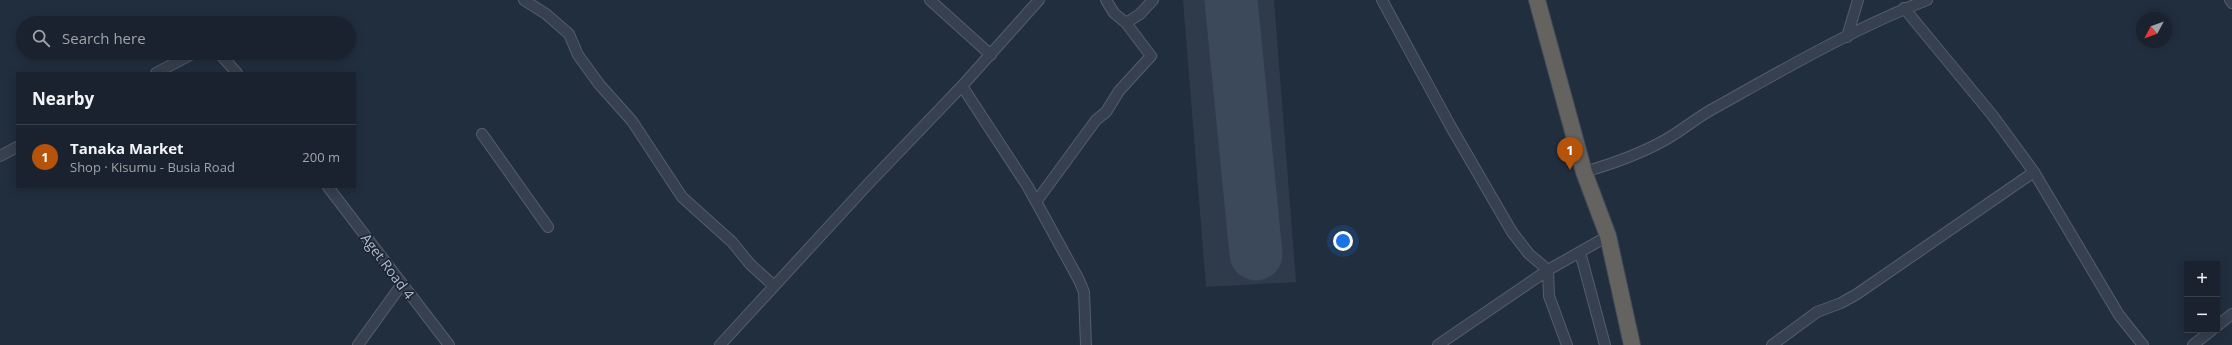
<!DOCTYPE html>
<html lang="en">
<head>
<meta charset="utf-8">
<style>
	:root { --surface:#19222e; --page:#222a36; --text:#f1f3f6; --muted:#9fa4aa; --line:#373f4a; --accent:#b45309 }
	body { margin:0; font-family:"Open Sans",sans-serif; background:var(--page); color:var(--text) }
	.controls { position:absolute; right:12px; bottom:12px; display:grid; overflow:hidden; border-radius:0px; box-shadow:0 2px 10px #0003 }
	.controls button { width:36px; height:36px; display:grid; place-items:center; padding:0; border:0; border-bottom:1px solid var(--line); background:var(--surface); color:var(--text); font:20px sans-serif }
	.compass { position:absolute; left:2136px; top:12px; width:36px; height:36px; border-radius:50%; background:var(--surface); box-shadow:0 2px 10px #0003; rotate:229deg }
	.you { position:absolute; left:1343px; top:241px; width:14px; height:14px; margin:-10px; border:3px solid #fff; border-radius:50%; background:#1a73e8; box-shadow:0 0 0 6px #1a73e833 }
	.badge { display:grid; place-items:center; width:26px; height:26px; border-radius:50%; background:var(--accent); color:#fff; font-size:13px; font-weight:700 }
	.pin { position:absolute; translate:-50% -33px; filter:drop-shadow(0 1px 2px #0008) }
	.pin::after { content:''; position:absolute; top:21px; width:14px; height:12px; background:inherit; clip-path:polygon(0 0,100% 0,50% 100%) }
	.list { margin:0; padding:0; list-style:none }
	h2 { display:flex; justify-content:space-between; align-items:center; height:52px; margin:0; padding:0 16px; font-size:17px }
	h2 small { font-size:13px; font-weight:400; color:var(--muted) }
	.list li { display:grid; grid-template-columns:26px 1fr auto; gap:12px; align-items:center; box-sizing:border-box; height:64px; padding:0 16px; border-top:1px solid var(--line) }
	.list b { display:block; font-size:15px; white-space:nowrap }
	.list p { margin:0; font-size:13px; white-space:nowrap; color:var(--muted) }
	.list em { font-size:13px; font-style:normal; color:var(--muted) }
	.icon { flex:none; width:22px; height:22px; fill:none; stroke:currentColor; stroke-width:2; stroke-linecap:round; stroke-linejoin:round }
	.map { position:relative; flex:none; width:2232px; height:345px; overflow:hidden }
	.search { position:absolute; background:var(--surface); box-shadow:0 2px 10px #0003; left:16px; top:16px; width:340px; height:44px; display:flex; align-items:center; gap:10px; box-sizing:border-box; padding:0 14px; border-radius:22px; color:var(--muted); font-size:15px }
	.panel { position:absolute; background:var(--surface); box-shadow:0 2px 10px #0003; left:16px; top:72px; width:340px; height:116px; border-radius:0px }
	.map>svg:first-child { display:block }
	.airport { fill:#2f3b4b }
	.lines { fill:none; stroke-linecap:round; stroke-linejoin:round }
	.runway { stroke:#3c495a; stroke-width:53 }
	.minor-casing { stroke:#545d6c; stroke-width:12 }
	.trunk-casing { stroke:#414a59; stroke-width:18 }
	.minor { stroke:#36404e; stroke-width:10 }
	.trunk { stroke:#646360; stroke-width:16 }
	.labels { text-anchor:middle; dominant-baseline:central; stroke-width:3.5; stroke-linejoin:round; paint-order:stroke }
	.street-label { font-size:14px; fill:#b1bac9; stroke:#1b2533 }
</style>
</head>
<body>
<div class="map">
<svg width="2232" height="345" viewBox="0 0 2232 345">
	<rect width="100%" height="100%" fill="#212e3e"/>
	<path class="airport" d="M 1183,0 L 1274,0 L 1296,282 L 1206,287 Z"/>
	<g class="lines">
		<path class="runway" d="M 1231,0 L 1256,254"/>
		<defs>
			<path id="minor" d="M 524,0 L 546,14 L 569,34 L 578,55 L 599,84 L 632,121 L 682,197 L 732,242 L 750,264 L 773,285
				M 930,0 L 991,55
				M 1106,0 L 1114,13 L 1126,23 L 1140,14 L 1153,0
				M 1382,0 L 1451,127 L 1512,232 L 1529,254 L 1548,270 L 1549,296 L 1567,345
				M 2230,0 L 2232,3
				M 1904,8 L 1993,116 L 2034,172 L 2119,315 L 2143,345
				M 1847,37 L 1858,0
				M 219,53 L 237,73
				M 156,73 L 194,53
				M 962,86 L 1039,0
				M 482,134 L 548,227
				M 0,156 L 17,147
				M 1584,172 C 1612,164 1640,154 1665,140 C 1681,131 1695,119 1711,110 C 1781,71 1852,29 1927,0
				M 328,187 L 449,345
				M 1036,202 L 1096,120 L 1106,112 L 1119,91 L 1151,56 L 1126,23
				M 1580,252 L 1605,345
				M 2217,326 L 2232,314
				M 358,345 L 402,284
				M 720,345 L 870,182 L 962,86 L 1028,187 L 1079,280 L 1084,292 L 1086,345
				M 1438,345 L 1548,270 L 1608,236
				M 1772,345 L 1817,312 L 1841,303 L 1857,294 L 2034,172
				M 2193,345 L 2212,330"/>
			<path id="trunk" d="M 1537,0 L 1584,172 L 1608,236 L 1632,345"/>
		</defs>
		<use href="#minor" class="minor-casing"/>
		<use href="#trunk" class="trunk-casing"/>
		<use href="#minor" class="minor"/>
		<use href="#trunk" class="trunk"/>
	</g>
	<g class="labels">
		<g class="street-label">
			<text transform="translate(388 266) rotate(53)">Aget Road 4</text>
		</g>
	</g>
</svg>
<div class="controls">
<button>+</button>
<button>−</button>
</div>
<svg class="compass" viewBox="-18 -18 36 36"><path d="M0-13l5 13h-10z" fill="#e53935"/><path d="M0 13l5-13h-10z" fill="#9fa4aa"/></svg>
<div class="you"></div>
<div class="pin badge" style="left:1570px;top:170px">1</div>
<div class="search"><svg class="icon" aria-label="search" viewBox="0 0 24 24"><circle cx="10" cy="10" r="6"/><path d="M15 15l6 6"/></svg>Search here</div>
<section class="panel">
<h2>Nearby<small></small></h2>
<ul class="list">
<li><span class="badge">1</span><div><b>Tanaka Market</b><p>Shop · Kisumu - Busia Road</p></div><em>200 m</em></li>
</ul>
</section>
</div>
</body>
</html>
